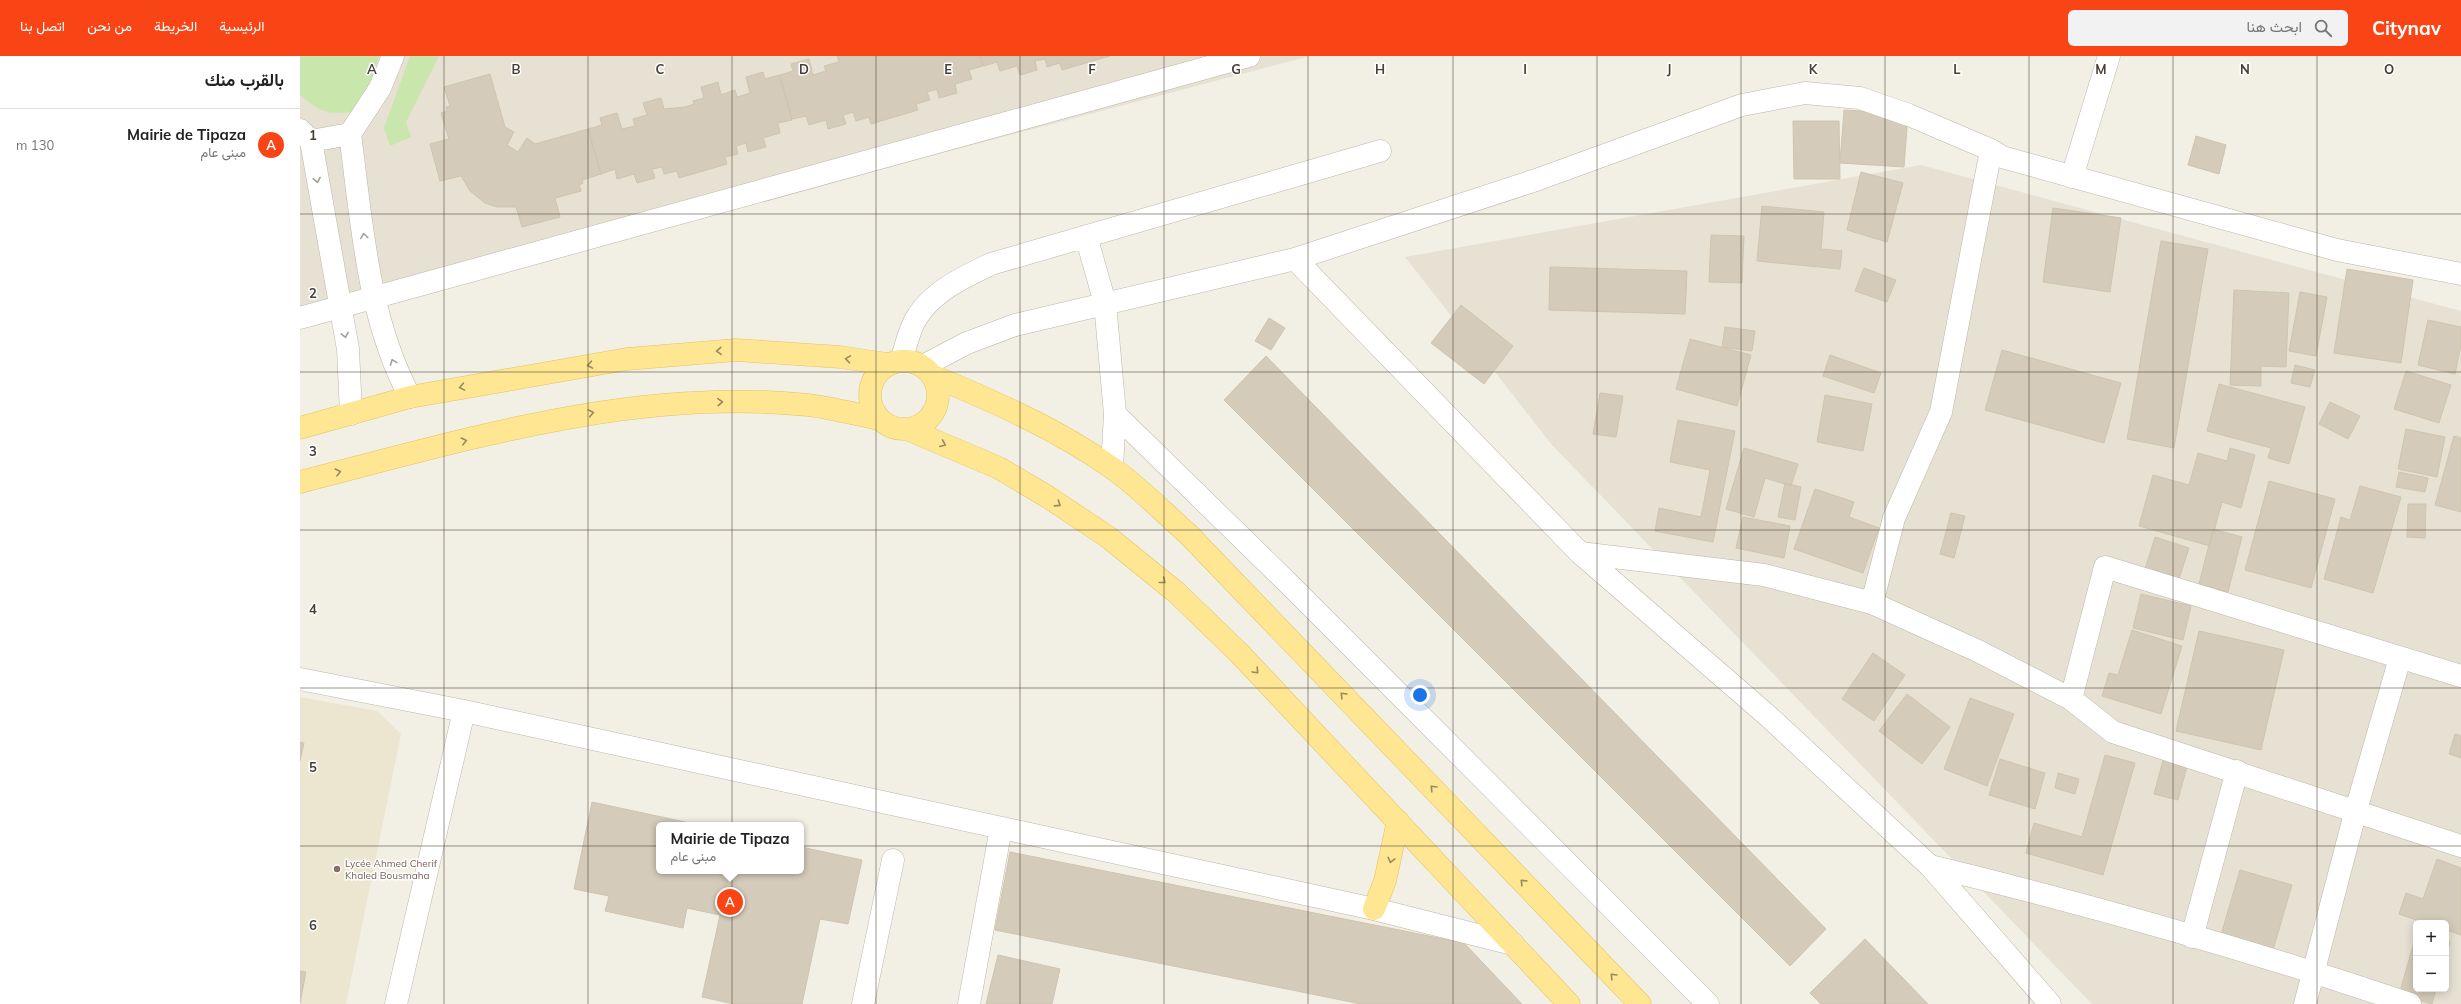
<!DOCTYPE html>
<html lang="ar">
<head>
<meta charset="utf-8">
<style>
	:root { --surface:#fff; --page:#f2f2f2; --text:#222; --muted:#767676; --line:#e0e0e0; --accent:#f94515 }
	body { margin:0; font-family:Mulish,Vazirmatn,sans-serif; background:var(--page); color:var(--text); direction:rtl }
	.controls { position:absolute; right:12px; bottom:12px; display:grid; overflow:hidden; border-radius:6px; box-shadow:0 2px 10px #0003 }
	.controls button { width:36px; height:36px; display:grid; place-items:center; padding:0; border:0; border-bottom:1px solid var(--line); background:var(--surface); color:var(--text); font:20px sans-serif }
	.you { position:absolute; left:1120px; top:639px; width:14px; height:14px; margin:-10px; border:3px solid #fff; border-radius:50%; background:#1a73e8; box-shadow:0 0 0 6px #1a73e833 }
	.badge { display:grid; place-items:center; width:26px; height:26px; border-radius:50%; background:var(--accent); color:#fff; font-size:13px; font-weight:700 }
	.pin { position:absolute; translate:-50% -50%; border:2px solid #fff; box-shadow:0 1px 4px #0006 }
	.popup { position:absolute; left:356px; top:766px; width:148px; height:52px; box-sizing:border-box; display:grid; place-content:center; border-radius:6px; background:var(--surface); filter:drop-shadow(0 1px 3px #0005); font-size:13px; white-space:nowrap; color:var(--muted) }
	.popup b { font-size:15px; color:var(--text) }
	.popup::after { content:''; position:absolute; left:50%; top:100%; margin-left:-8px; border:8px solid transparent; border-top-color:var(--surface) }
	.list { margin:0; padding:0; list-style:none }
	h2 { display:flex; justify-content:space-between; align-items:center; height:52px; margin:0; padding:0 16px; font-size:17px }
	h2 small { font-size:13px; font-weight:400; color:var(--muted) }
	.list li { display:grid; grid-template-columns:26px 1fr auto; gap:12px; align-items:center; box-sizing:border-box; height:72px; padding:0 16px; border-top:1px solid var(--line) }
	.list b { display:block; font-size:15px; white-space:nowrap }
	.list p { margin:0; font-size:13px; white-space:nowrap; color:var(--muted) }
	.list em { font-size:13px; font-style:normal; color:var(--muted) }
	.icon { flex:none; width:22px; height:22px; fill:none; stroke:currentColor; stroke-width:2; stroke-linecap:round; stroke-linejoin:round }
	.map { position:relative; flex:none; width:2161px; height:948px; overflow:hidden; direction:ltr }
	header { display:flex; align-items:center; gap:24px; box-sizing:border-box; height:56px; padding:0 20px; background:var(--accent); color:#fff }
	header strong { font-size:19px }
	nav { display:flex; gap:22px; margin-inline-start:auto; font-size:14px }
	.search { width:280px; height:36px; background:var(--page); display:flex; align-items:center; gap:10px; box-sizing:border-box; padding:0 14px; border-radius:6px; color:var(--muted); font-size:15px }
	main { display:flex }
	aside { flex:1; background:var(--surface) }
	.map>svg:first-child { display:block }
	.residential { fill:#e6e1d3; fill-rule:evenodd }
	.education { fill:#ece5cf }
	.green { fill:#c9e7ad }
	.building { fill:#d4cbba; stroke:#cfc4ae }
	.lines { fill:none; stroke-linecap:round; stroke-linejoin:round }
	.minor-casing { stroke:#beb7a8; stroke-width:23 }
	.major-casing { stroke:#e3c462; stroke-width:23 }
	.minor { stroke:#fff; stroke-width:22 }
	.major { stroke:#fee692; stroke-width:22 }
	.oneway { stroke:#a29f9a }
	.oneway2 { stroke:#988a5f }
	.grid { fill:none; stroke:#453f35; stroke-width:1; stroke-opacity:0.55 }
	.education-dot { fill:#8d6e63; stroke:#fff; stroke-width:1.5 }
	.labels { text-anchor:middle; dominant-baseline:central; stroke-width:3; stroke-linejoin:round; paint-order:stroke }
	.education-label { font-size:10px; fill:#785e54; stroke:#fff; text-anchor:start }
	.grid-label { font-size:13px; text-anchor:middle; font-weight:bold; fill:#453f35; stroke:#fff; stroke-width:3; stroke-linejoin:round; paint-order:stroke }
</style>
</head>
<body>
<header>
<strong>Citynav</strong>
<div class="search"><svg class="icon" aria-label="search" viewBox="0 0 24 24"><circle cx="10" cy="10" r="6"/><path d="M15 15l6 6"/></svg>ابحث هنا</div>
<nav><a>الرئيسية</a><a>الخريطة</a><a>من نحن</a><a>اتصل بنا</a></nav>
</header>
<main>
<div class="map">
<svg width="2161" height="948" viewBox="0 0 2161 948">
	<rect width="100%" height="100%" fill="#f2efe5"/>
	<path class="residential" d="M 0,0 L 1010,0 L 0,266 Z
		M 1621,109 L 2161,255 L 2161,948 L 1792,948 L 1252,389 L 1105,201 ZM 2116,867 L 2146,867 L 2146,933 L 2116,933 Z"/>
	<path class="education" d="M 0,641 L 77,655 L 101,678 L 46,948 L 0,948 Z"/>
	<path class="green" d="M 0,0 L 79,0 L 69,33 L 55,56 C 26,58 23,58 0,39 Z
		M 110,0 L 139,0 L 106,66 L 111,81 L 90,90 L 84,72 Z"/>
	<path class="building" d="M 537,0 L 680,0 L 683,10 L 669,14 L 672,23 L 655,28 L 657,37 L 639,42 L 637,33 L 627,36 L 630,44 L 616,48 L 618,54 L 591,62 L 571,68 L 569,61 L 556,65 L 553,56 L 543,59 L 546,68 L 528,73 L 526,64 L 509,69 L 506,60 L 492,63 L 480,19 L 493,15 L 491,8 L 509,3 L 513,19 L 526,15 L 524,10 L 539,6 Z
		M 681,0 L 810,0 L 762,14 L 760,7 L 747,11 L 745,3 L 735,5 L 737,14 L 720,19 L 717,10 L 700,15 L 697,6 L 684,10 Z
		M 463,16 L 465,23 L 479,19 L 492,64 L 478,67 L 480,77 L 463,82 L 466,91 L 448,96 L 446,87 L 436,90 L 438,98 L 425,101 L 427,108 L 379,122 L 377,115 L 364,118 L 362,111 L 352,113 L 355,122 L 337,127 L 334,118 L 317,123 L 315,113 L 301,118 L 288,73 L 302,69 L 300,62 L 317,57 L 322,73 L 335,70 L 333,63 L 347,59 L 343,47 L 361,42 L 364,53 L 385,51 L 394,48 L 393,45 L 404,42 L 401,31 L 418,26 L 421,39 L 435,34 L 437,41 L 450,37 L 446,21 Z
		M 190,18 L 205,71 L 214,76 L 207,89 L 218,96 L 227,82 L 235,88 L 288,73 L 301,118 L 282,124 L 283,127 L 279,129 L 281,135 L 255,142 L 260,161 L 222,171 L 216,151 L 197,151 L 185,147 L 170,135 L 161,120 L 140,125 L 130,88 L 149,83 L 141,57 L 147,55 L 146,51 L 150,50 L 144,31 Z
		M 1544,54 L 1608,58 L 1604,111 L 1540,107 Z
		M 1493,65 L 1539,65 L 1540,123 L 1494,123 Z
		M 1896,80 L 1926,89 L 1919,118 L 1888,109 Z
		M 1561,116 L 1603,127 L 1587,186 L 1547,174 Z
		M 1462,150 L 1524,156 L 1521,193 L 1542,195 L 1540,213 L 1457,205 Z
		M 1753,152 L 1821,162 L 1810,236 L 1743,226 Z
		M 1411,179 L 1444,180 L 1442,227 L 1409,226 Z
		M 1861,185 L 1908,193 L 1874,392 L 1827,383 Z
		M 1250,211 L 1387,215 L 1385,258 L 1249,254 Z
		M 1564,212 L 1596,224 L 1587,246 L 1555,235 Z
		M 2047,213 L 2113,224 L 2101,307 L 2034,297 Z
		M 1934,234 L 1989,237 L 1986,311 L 1961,310 L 1961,330 L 1930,329 Z
		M 2000,236 L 2027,241 L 2016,300 L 1989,295 Z
		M 1161,249 L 1213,290 L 1184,328 L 1131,287 Z
		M 969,262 L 985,272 L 971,294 L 955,285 Z
		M 2128,264 L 2161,271 L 2161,289 L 2155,318 L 2118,309 Z
		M 1425,271 L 1455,275 L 1452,295 L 1422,291 Z
		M 1390,283 L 1451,299 L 1437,350 L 1376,333 Z
		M 1702,294 L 1821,327 L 1804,387 L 1685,354 Z
		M 1530,299 L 1581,317 L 1574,337 L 1523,320 Z
		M 966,300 L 1526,873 L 1490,910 L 924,344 Z
		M 1995,309 L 2015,314 L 2010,331 L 1991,327 Z
		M 2106,315 L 2151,329 L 2139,367 L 2094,353 Z
		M 1919,328 L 2005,351 L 1989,408 L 1968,402 L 1971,392 L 1907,375 Z
		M 1300,337 L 1323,340 L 1316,381 L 1293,378 Z
		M 1525,339 L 1572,348 L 1563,395 L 1517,386 Z
		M 2030,346 L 2060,360 L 2048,383 L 2019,368 Z
		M 1378,364 L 1435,375 L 1413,486 L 1355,475 L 1359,452 L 1401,461 L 1410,414 L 1370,406 Z
		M 2106,373 L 2145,381 L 2137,421 L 2098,413 Z
		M 2154,380 L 2161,382 L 2161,456 L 2135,449 Z
		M 1444,392 L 1498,408 L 1491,430 L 1465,422 L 1454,461 L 1426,453 Z
		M 1930,392 L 1955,399 L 1941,452 L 1922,446 L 1910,490 L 1839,470 L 1853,419 L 1889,429 L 1898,397 L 1927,405 Z
		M 2099,416 L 2128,422 L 2125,436 L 2096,431 Z
		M 1969,425 L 2035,443 L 2011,532 L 1945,514 Z
		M 1485,427 L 1501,431 L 1495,464 L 1478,461 Z
		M 2060,430 L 2101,441 L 2073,537 L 2024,523 L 2041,461 L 2050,464 Z
		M 1515,433 L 1554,446 L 1549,461 L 1579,472 L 1563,517 L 1494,493 Z
		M 2108,448 L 2126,448 L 2125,482 L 2107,481 Z
		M 1651,457 L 1665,460 L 1654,502 L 1640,498 Z
		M 1443,461 L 1490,470 L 1484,502 L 1436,492 Z
		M 1913,473 L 1942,481 L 1928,536 L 1899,528 Z
		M 1855,481 L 1889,492 L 1879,523 L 1845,513 Z
		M 1841,538 L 1891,550 L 1883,584 L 1833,572 Z
		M 1832,574 L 1882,590 L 1861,658 L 1802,640 L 1809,617 L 1818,619 Z
		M 1899,575 L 1984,594 L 1961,694 L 1876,675 Z
		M 1573,597 L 1605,619 L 1574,665 L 1542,643 Z
		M 1607,638 L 1650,671 L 1622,708 L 1579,675 Z
		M 1670,642 L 1714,658 L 1687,730 L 1644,713 Z
		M 2155,678 L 2161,680 L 2161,702 L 2149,698 Z
		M 0,686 L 4,687 L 0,705 Z
		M 1865,697 L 1889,703 L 1878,744 L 1854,738 Z
		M 1805,699 L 1835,707 L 1803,819 L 1726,797 L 1734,767 L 1782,781 Z
		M 1700,703 L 1745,717 L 1735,753 L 1689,739 Z
		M 1758,717 L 1779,723 L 1775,738 L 1755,732 Z
		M 292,746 L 399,769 L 359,769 L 359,815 L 501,815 L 501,791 L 562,804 L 548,868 L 520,863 L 502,948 L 434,948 L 402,941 L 420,859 L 387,852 L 383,872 L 305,855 L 309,840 L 274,833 Z
		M 710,796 L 1164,887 L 1222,948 L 1061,948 L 695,874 Z
		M 2137,803 L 2161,812 L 2161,879 L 2146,874 L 2146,867 L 2125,867 L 2099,858 L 2106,837 L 2123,843 Z
		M 1940,814 L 1992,829 L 1973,894 L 1921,879 Z
		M 2116,879 L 2116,933 L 2136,933 L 2132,948 L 2099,939 Z
		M 1565,883 L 1628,948 L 1521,948 L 1510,937 Z
		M 2146,884 L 2150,886 L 2146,901 Z
		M 698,899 L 760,913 L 752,948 L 686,948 Z
		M 0,915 L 6,916 L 0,947 Z"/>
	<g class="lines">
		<defs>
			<path id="minor" d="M 0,74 L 11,85 L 50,78 L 80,32 L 93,0
				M 50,78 C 62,167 67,260 110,341
				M 11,85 L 48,293 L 51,358
				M 1772,121 L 1809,0
				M 786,180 L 805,247 L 815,358 L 812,412
				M 995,203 L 1280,497 L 1468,660 L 1630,810 L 1750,948
				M 0,262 L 949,0
				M 601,304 C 606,291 609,273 617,261 C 633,235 664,221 691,208 L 1080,95
				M 623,310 L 667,287 L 715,269 L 995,203 L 1236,124 L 1442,49 L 1505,37 L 1560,42 L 1609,59 L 1691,94 L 1702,101 L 2037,194 L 2161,218
				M 815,358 L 991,530 L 1408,948
				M 1280,497 L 1464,519 L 1572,547 L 1678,595 L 1771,643 L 1813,676 L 2161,790
				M 1572,547 L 1594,462 L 1641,356 L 1691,94
				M 0,623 L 164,655 L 96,948
				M 1771,643 L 1805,511 L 2161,620
				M 164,655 L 1074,853 L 1213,888
				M 1630,810 C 1792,849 1953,895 2110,948
				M 1892,881 L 1937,715
				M 563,948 L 593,804
				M 669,948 L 701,772
				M 2005,948 L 2056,754 L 2100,602"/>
			<path id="major" d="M570 339a34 34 0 1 1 68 0a34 34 0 1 1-68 0Z
				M 633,320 C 693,345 759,374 812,412 C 839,431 863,456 888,478 L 1340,948
				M 0,372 L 110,341 L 327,303 L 436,294 L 540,301 L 587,308
				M 607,373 L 699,412 L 748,441 L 808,481 L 877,537 L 940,598 L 1269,948
				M 0,426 C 165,384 335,331 508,349 C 532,352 555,358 579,363
				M 1074,853 L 1085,825 L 1098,765"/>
		</defs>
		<use href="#minor" class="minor-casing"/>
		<use href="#major" class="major-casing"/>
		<use href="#minor" class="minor"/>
		<use href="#major" class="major"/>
	</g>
	<defs><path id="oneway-chevron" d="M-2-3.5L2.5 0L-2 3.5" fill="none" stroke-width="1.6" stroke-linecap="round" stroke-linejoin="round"/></defs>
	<g class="oneway">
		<use href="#oneway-chevron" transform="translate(17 124) rotate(80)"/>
		<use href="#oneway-chevron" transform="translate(64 180) rotate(-98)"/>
		<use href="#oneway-chevron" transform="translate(45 279) rotate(78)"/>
		<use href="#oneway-chevron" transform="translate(93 306) rotate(-111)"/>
	</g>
	<g class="oneway2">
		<use href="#oneway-chevron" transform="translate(419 295) rotate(177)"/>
		<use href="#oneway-chevron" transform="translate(548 303) rotate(-171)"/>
		<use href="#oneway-chevron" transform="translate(290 309) rotate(170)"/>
		<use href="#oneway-chevron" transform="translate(162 331) rotate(170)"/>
		<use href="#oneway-chevron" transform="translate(420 346) rotate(-3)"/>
		<use href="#oneway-chevron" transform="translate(291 357) rotate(-11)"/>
		<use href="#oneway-chevron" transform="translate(164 385) rotate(-13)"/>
		<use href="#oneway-chevron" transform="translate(643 388) rotate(23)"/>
		<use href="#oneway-chevron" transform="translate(38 416) rotate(-14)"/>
		<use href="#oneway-chevron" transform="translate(758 448) rotate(33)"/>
		<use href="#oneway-chevron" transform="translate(863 525) rotate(39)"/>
		<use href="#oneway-chevron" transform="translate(956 615) rotate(47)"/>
		<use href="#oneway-chevron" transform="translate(1043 639) rotate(-134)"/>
		<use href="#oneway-chevron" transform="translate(1133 732) rotate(-134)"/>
		<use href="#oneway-chevron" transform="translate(1091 804) rotate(104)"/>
		<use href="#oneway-chevron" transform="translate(1223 826) rotate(-134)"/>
		<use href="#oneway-chevron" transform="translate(1313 920) rotate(-134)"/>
	</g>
	<path class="grid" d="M 144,0 L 144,948M 288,0 L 288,948M 432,0 L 432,948M 576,0 L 576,948M 720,0 L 720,948M 864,0 L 864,948M 1008,0 L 1008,948M 1153,0 L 1153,948M 1297,0 L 1297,948M 1441,0 L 1441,948M 1585,0 L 1585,948M 1729,0 L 1729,948M 1873,0 L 1873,948M 2017,0 L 2017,948M 0,158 L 2161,158M 0,316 L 2161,316M 0,474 L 2161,474M 0,632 L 2161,632M 0,790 L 2161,790"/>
	<circle class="education-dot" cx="37" cy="813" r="4"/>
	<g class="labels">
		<g class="education-label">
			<text x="45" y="807">Lycée Ahmed Cherif<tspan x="45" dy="12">Khaled Bousmaha</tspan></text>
		</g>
	</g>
	<g class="grid-label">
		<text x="72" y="18">A</text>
		<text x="216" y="18">B</text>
		<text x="360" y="18">C</text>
		<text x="504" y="18">D</text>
		<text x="648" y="18">E</text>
		<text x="792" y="18">F</text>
		<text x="936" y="18">G</text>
		<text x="1080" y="18">H</text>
		<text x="1225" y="18">I</text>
		<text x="1369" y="18">J</text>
		<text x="1513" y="18">K</text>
		<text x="1657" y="18">L</text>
		<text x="1801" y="18">M</text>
		<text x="1945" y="18">N</text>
		<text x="2089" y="18">O</text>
		<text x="13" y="84">1</text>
		<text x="13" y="242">2</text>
		<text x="13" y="400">3</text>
		<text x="13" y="558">4</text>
		<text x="13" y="716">5</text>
		<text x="13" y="874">6</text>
	</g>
</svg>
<div class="controls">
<button>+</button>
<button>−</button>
</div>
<div class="you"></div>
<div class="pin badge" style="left:430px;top:846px">A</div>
<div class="popup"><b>Mairie de Tipaza</b>مبنى عام</div>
</div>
<aside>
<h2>بالقرب منك<small></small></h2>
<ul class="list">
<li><span class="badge">A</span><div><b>Mairie de Tipaza</b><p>مبنى عام</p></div><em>130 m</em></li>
</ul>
</aside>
</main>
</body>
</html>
